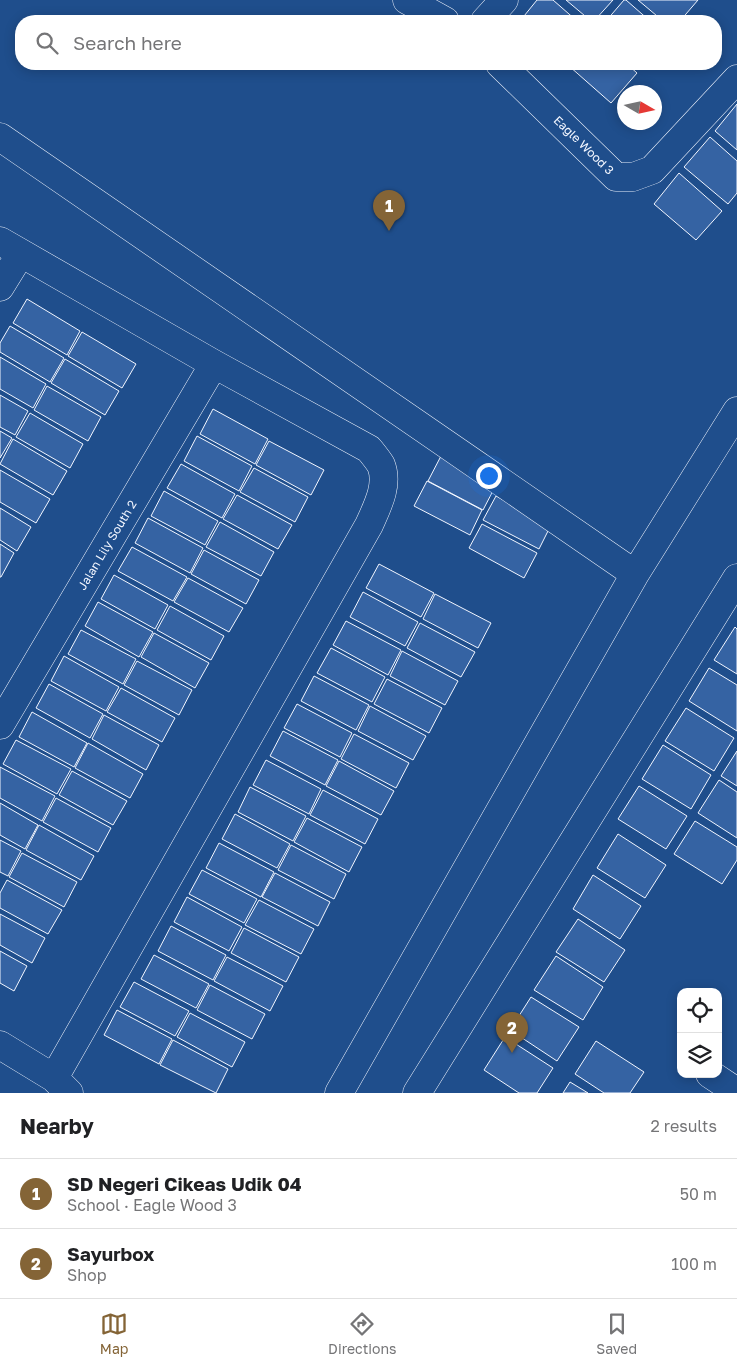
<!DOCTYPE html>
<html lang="en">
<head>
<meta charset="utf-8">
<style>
	:root { --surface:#fff; --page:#f6f6f6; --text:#202124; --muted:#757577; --line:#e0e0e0; --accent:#846436 }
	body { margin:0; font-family:"Golos Text",sans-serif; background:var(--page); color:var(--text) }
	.controls { position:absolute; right:15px; bottom:15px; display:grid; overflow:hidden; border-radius:10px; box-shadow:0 2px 12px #0003 }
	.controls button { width:45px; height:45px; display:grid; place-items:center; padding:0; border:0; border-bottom:1px solid var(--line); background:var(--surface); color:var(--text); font:25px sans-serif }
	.compass { position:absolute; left:617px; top:85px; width:45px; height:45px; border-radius:50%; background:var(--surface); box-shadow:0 2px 12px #0003; rotate:99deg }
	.you { position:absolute; left:488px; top:475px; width:18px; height:18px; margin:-12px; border:4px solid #fff; border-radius:50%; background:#1a73e8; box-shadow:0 0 0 8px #1a73e833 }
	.badge { display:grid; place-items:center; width:32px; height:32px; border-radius:50%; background:var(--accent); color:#fff; font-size:16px; font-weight:700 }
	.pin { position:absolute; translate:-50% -41px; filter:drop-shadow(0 1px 2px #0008) }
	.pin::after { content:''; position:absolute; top:26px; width:18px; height:15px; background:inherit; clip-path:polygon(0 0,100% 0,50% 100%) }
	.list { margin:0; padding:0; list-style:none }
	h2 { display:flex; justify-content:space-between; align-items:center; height:65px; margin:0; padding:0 20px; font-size:21px }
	h2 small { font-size:16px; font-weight:400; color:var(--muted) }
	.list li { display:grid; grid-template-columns:32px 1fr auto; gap:15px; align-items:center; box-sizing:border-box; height:70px; padding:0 20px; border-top:1px solid var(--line) }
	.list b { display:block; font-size:19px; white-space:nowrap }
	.list p { margin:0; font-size:16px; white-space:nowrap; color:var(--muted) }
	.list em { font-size:16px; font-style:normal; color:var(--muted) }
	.icon { flex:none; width:28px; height:28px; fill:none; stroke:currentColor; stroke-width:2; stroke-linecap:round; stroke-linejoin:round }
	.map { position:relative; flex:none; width:737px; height:1093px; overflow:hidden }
	.search { position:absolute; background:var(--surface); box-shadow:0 2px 12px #0003; left:15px; right:15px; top:15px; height:55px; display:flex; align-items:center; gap:12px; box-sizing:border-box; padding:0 18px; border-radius:20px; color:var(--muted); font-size:19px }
	.sheet { height:205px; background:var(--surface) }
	nav { display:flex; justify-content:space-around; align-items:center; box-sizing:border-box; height:70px; border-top:1px solid var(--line); background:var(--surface); font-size:14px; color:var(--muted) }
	nav a { display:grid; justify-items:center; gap:2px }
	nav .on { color:var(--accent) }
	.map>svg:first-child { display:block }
	.building { fill:#3563a3; stroke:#f2f6ff }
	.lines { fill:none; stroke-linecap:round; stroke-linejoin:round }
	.street-casing { stroke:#f2f6ff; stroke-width:29 }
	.street { stroke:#1f4e8c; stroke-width:28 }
	.labels { text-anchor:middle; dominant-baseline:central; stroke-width:4; stroke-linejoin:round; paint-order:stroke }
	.street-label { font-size:12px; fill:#f2f6ff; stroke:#1f4e8c }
</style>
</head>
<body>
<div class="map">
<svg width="737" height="1093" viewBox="0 0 737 1093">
	<rect width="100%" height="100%" fill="#1f4e8c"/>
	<path class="building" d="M 537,0 L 553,0 L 577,21 L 520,21 Z
		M 566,0 L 613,0 L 594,21 L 591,21 Z
		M 624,0 L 626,0 L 650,21 L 606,21 Z
		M 638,0 L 698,0 L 680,21 L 663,21 Z
		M 570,64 L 627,64 L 637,73 L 611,103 L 569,66 Z
		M 737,104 L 737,150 L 715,131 Z
		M 710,137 L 737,161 L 737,193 L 728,204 L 684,167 Z
		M 679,173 L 722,211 L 696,240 L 654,204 Z
		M 27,299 L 80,331 L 67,355 L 13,323 Z
		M 10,326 L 64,358 L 50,382 L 0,352 L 0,343 Z
		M 82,332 L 136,364 L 122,388 L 68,356 Z
		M 0,357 L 46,384 L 33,408 L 0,389 Z
		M 65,359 L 119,391 L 105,415 L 51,383 Z
		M 47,386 L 101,417 L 88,441 L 34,410 Z
		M 0,395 L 28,411 L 15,435 L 0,427 Z
		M 213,409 L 268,439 L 255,464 L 200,434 Z
		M 30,413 L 83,444 L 70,468 L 16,437 Z
		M 0,431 L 12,438 L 0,458 Z
		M 197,436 L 252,466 L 239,491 L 184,461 Z
		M 13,439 L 67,471 L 53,495 L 0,464 Z
		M 269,441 L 324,470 L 311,495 L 256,465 Z
		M 441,456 L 496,485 L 483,510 L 428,481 Z
		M 181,464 L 235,494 L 222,518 L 167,488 Z
		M 254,468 L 308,497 L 295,522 L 240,492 Z
		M 0,470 L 50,499 L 36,523 L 0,502 Z
		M 427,481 L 482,510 L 470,535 L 414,506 Z
		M 164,491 L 218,521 L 205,545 L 151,516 Z
		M 237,495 L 292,525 L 278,549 L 223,519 Z
		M 496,496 L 551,525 L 539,549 L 483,520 Z
		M 0,508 L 31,527 L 17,551 L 0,540 Z
		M 148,518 L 203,548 L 190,573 L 135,543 Z
		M 220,522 L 274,552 L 261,576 L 206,547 Z
		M 482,524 L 537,553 L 524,578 L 469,548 Z
		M 0,544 L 14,553 L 1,577 L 0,577 Z
		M 132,547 L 187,577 L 173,601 L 118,571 Z
		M 204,550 L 259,580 L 246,604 L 191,574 Z
		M 379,564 L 434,593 L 421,617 L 366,588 Z
		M 114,575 L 168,605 L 155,629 L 101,599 Z
		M 188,578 L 243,608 L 229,632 L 174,602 Z
		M 363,592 L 418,622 L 405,646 L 350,617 Z
		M 435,594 L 491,623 L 478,648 L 423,619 Z
		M 98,602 L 153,632 L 139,657 L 85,626 Z
		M 170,606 L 224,636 L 211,660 L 157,630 Z
		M 346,621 L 401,650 L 388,675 L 333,645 Z
		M 420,623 L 475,652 L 461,677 L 407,648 Z
		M 735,627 L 737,629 L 737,674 L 714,660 Z
		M 81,630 L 136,659 L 123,684 L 68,654 Z
		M 154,633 L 209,663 L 195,688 L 141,657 Z
		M 331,648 L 385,677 L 372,702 L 317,673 Z
		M 402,651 L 458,681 L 445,705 L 390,676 Z
		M 64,656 L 119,687 L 106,711 L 51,681 Z
		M 137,661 L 192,690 L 179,715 L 124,685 Z
		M 709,668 L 737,685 L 737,731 L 689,701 Z
		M 314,676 L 369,705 L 356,730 L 301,701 Z
		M 387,679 L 442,708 L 429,733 L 374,704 Z
		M 49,684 L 103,714 L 90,738 L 36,708 Z
		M 121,688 L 175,718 L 162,742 L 107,712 Z
		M 297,704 L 352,733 L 340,757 L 284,728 Z
		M 370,706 L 426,736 L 413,760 L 358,731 Z
		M 686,708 L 734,738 L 714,771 L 665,741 Z
		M 32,712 L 87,743 L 74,767 L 19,737 Z
		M 104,715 L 159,745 L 146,770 L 92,739 Z
		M 283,731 L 338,760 L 325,785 L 270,756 Z
		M 354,734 L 409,763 L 396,788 L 341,759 Z
		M 16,740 L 71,769 L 57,794 L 3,764 Z
		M 88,743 L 143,774 L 130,798 L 75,768 Z
		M 663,745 L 711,775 L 691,809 L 642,779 Z
		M 737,751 L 737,786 L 721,776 Z
		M 266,760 L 321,789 L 309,814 L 253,785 Z
		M 339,761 L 394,791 L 381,815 L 326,786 Z
		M 0,767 L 55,796 L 42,821 L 0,798 Z
		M 72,771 L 127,801 L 113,825 L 59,795 Z
		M 719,780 L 737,792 L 737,838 L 698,813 Z
		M 639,786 L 687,816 L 666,849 L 618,819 Z
		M 250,787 L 306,816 L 293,841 L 238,812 Z
		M 323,790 L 378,819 L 365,844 L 310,815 Z
		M 56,798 L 111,828 L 98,852 L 43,822 Z
		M 0,803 L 38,825 L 25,849 L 0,835 Z
		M 235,814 L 290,844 L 277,868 L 222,839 Z
		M 307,818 L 362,847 L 349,872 L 294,842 Z
		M 695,821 L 737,847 L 737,860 L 722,884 L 674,854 Z
		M 39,825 L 94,856 L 81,880 L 26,850 Z
		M 618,834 L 666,865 L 645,898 L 597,868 Z
		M 0,840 L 21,851 L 8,876 L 0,872 Z
		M 219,843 L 274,872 L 261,897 L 206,868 Z
		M 291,845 L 346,874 L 334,899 L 278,870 Z
		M 22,853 L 77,882 L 64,907 L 9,877 Z
		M 202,870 L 257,899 L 244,923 L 189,894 Z
		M 275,873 L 330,902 L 318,926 L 262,897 Z
		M 593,875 L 641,906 L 620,939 L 573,909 Z
		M 7,880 L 62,910 L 48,934 L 0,908 L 0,893 Z
		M 187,897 L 242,927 L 229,951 L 174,922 Z
		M 259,900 L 314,929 L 301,954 L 245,925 Z
		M 0,914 L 45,938 L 32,963 L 0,945 Z
		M 578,919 L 625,950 L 604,982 L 556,952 Z
		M 171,926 L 226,955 L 213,980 L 158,951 Z
		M 244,928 L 299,957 L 286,982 L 231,953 Z
		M 0,951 L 27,966 L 14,991 L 0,983 Z
		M 154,955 L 209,984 L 196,1008 L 141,979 Z
		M 556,956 L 603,987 L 583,1020 L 534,990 Z
		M 227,957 L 283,986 L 270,1011 L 214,981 Z
		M 134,982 L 189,1011 L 175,1036 L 120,1007 Z
		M 210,985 L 265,1014 L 252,1039 L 197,1010 Z
		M 531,997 L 579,1027 L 557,1061 L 510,1030 Z
		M 117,1010 L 172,1039 L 159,1064 L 104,1035 Z
		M 190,1013 L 245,1042 L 232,1067 L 177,1037 Z
		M 505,1037 L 553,1068 L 537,1093 L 519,1093 L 484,1070 Z
		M 173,1040 L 228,1069 L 216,1093 L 160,1065 Z
		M 596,1041 L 644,1072 L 630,1093 L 604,1093 L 575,1074 Z
		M 570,1082 L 588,1093 L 563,1093 Z"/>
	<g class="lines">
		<defs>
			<path id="street" d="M 407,0 L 445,21
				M 485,21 L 504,0
				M 500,64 L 616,177 L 633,177 L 652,170 L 737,79
				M 0,137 L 635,574
				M 0,241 L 214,364 L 369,449 C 373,454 378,460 381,465 C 389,485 377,507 369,525 L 54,1078
				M 0,287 L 21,253
				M 0,725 L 214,364
				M 0,1045 L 54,1078 L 69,1093
				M 710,1074 L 737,1092
				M 339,1093 L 635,574 L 737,411
				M 417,1093 L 737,578"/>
		</defs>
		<use href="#street" class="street-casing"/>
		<use href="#street" class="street"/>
	</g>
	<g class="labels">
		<g class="street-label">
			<text transform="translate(584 145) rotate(44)">Eagle Wood 3</text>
			<text transform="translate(107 545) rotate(-59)">Jalan Lily South 2</text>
		</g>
	</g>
</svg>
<div class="controls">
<button><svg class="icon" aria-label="locate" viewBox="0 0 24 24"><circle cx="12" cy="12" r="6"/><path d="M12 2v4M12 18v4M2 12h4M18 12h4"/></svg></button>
<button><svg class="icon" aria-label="layers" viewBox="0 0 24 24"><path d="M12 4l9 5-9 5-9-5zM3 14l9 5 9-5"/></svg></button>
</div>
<svg class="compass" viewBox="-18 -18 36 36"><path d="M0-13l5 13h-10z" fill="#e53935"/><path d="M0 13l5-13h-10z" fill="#757577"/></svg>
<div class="you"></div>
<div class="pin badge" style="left:389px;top:231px">1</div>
<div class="pin badge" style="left:512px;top:1053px">2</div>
<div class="search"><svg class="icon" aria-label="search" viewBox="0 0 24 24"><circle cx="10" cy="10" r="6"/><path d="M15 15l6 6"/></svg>Search here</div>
</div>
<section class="sheet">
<h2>Nearby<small>2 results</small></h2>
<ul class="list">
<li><span class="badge">1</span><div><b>SD Negeri Cikeas Udik 04</b><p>School · Eagle Wood 3</p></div><em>50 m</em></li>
<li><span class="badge">2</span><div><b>Sayurbox</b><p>Shop</p></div><em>100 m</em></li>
</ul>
</section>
<nav>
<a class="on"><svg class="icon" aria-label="map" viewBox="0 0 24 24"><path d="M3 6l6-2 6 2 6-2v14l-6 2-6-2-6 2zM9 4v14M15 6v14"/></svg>Map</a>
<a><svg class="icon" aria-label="directions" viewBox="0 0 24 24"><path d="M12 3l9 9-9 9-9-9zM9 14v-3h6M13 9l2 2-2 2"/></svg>Directions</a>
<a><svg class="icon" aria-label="saved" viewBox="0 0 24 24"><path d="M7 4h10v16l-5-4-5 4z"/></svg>Saved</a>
</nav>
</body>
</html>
